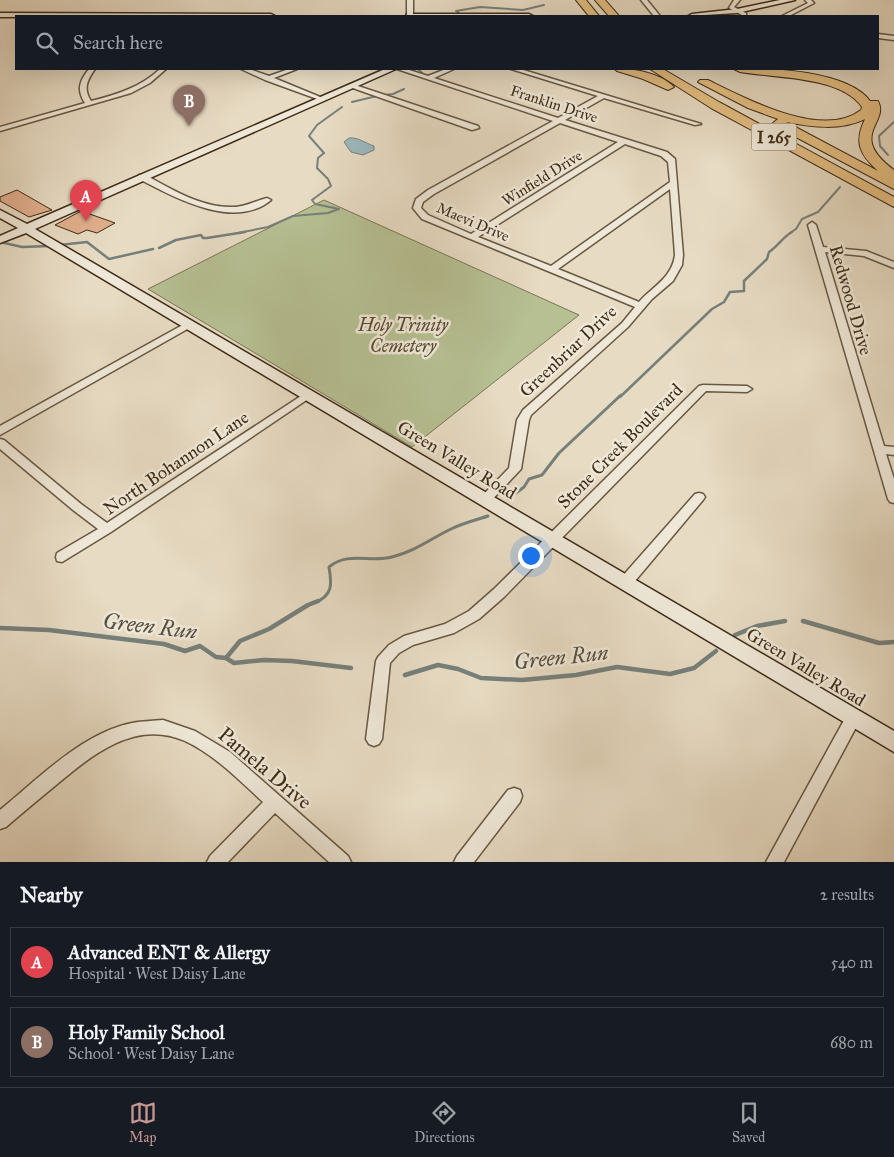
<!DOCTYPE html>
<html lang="en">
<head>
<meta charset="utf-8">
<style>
	:root { --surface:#171b24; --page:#20242c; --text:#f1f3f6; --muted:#9ea1a6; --line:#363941; --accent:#c59692 }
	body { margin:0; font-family:"IM FELL Great Primer",serif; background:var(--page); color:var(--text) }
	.you { position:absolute; left:530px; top:555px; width:18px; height:18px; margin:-12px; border:4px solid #fff; border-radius:50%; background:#1a73e8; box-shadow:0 0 0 8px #1a73e833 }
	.badge { display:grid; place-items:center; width:32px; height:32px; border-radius:50%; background:var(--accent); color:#fff; font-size:16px; font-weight:700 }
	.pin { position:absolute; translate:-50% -41px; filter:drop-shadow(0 1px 2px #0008) }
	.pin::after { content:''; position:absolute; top:26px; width:18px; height:15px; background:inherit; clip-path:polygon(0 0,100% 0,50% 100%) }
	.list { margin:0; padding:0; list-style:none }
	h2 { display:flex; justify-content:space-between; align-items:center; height:65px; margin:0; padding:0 20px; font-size:21px }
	h2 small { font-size:16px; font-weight:400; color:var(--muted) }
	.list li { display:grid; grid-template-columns:32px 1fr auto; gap:15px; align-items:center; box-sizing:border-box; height:70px; margin:0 10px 10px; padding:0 10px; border:1px solid var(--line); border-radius:0px }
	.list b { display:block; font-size:19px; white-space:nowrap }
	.list p { margin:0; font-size:16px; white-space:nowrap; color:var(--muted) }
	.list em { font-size:16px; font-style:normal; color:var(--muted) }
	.icon { flex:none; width:28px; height:28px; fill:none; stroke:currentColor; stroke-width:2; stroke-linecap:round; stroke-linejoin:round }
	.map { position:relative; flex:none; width:894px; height:862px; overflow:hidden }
	.search { position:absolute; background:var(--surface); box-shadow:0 5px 20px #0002; left:15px; right:15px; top:15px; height:55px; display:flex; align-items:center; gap:12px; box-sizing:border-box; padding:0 18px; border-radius:0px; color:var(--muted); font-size:19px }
	.sheet { height:225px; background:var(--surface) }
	nav { display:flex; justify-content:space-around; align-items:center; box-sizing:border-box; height:70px; border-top:1px solid var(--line); background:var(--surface); font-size:14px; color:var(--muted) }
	nav a { display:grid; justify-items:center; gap:2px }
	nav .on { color:var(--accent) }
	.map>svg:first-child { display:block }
	.green { fill:#b6c093; stroke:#7a7655 }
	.water { fill:#9bb8be; stroke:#76807b }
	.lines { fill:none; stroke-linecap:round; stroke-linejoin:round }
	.stream-far3 { stroke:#76807b; stroke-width:2 }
	.stream-far2 { stroke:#76807b; stroke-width:2.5 }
	.stream-far1 { stroke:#76807b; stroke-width:3 }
	.stream { stroke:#76807b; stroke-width:4.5 }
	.building { fill:#e1af8d; stroke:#3e2c17 }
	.street-casing { stroke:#685842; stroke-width:3 }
	.secondary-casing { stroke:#3e2c17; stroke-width:3 }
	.highway-casing { stroke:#3e2c17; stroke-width:2 }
	.street { fill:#efe8d8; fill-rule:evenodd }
	.secondary { fill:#efe8d8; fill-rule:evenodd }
	.highway { fill:#e4be82; fill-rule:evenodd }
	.labels { text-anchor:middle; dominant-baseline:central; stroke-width:5; stroke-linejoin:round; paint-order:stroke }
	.far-street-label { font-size:15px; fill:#3e2c17; stroke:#efe8d8 }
	.shield { fill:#efe8d8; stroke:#736451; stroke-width:1 }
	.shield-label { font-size:16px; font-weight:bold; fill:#3e2c17 }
	.street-label { font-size:18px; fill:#3e2c17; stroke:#efe8d8 }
	.park-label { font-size:18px; font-style:italic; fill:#564a30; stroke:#efe8d8 }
	.near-street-label { font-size:21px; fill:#3e2c17; stroke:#efe8d8 }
	.near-water-label { font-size:22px; font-style:italic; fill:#554f41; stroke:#efe8d8 }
</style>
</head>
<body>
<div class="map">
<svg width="894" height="862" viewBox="0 0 894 862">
	<rect width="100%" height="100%" fill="#e7dbc3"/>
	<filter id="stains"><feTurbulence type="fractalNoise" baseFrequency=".004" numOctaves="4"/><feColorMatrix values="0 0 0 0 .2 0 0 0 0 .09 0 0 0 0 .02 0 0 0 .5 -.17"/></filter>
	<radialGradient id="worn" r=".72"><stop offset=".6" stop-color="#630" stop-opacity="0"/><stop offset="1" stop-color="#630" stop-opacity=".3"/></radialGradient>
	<path class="green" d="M 324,200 L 579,315 L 412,447 L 148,289 Z"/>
	<path class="water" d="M 349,138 C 358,137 365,143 374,146 L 374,150 L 363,155 L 351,152 L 344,142 Z"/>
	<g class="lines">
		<path class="stream-far3" d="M 459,13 L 456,11 L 480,7 L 523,10 L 544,5
			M 418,69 L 423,74
			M 384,95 L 393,94 L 404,89
			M 352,102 L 377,96
			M 888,155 L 880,146 L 879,136 L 894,122
			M 238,233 L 268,227 L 293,216 L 328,213 L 339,209 L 315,204 L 312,200 L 331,186 L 328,179 L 317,168 L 318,158 L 324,153 L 309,136 L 317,125 L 342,107
			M 790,233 L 796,229 L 802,219 L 818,212 L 840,187"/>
		<path class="stream-far2" d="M 0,242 L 22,247 L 50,246
			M 59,245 L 87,242 L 109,259 L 153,249
			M 159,248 L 176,240 L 201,235 L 203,238 L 207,238 L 245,232
			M 620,397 L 712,309 L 724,302 L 730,292 L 744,291 L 744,281 L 767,259 L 769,252 C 778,246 783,237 792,232"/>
		<path class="stream-far1" d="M 508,499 L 524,487 L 529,479 L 542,475 L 559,453 L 621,395
			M 314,603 C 333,596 332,584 329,567 C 348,551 370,563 392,557 C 414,552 432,538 451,529 C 463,523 476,520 488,516"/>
		<path class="stream" d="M 803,621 L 879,643 L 894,642
			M 0,628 L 49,630 L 164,644 L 185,651 L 200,646 L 216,657 L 226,658 L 234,663 L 264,660 L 292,661 L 351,668
			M 735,635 L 757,626 L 785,621
			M 226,658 L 240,641 L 269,629 L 308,605 L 318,601
			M 405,675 L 438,665 L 458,669 L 481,678 L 522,680 L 576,675 L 617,667 L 670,674 L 694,668 L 716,651"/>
	</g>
	<path class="building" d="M 17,190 L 52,210 L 29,217 L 0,201 L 0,197 Z
		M 81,211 L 104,219 L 115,223 L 97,233 L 87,230 L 78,234 L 55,225 Z"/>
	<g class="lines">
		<defs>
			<path id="street" d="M 407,0 L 413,0 L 413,16 L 407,16 Z
				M 641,0 L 647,0 L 660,16 L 654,16 Z
				M 734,0 L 740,0 L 734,7 L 746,13 L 746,15 L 742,15 L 729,8 Z
				M 805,0 L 811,0 L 814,3 L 789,16 L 782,16 L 808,3 Z
				M 878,34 L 894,36 L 894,40 L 878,38 Z
				M 89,69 L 95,69 C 87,80 83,89 91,101 C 116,95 141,87 160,69 L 166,69 L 150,83 L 131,93 L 0,131 L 0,127 L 85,103 C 76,90 80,80 89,69 Z
				M 241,69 L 249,69 L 269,76 L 289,69 L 297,69 L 274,78 L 325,99 L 320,100 L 265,80 Z
				M 397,69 L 406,69 L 428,76 L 446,69 L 454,69 L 434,78 L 558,118 L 598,96 L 511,69 L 520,69 L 701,124 L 695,125 L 604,98 L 565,120 L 667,152 L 675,159 L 683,255 L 682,265 L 673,281 L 652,299 L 628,327 L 531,415 L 529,420 L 521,469 L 489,503 L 481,503 L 479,500 L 481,497 L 509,468 L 517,420 L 523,410 L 622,323 L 635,307 L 422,219 L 413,208 L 416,199 L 428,190 L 553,121 ZM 560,123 L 618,142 L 471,234 L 428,215 L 421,208 L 423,202 L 434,194 ZM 625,144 L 661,156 L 668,162 L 670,182 L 551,266 L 478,237 ZM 670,189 L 675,255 C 672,278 653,286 639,302 L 558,269 Z
				M 352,84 L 478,126 L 479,128 L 472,130 L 350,87 L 349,86 Z
				M 139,175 L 145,175 C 172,189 201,208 233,207 C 245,207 255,201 267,198 L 271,200 C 234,231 174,197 139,179 Z
				M 812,222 L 816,225 L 823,247 L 866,251 L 894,262 L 894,268 L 864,256 L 825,252 L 884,446 L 894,447 L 894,455 L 886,454 L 894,479 L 894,503 L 890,502 L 888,499 L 808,225 Z
				M 188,322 L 191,323 L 193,325 L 191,327 L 0,435 L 0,426 Z
				M 703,385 L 747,386 L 752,389 L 747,392 L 706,391 L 504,597 L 479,619 L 454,633 L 413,645 L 399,653 L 390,663 L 382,739 L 379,744 L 374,746 L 369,744 L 366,739 L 376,661 L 378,657 L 389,645 L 404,636 L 445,624 L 469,611 L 494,589 L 699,386 Z
				M 307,392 L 311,393 L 312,395 L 311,397 L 111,532 L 62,562 L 57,561 L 56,557 L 57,553 L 98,529 L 73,510 L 0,449 L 0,439 L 4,440 L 81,504 L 107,523 Z
				M 699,493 L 703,494 L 705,497 L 703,500 L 630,587 L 625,588 L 620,587 L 618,583 L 620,579 L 695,494 Z
				M 853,711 L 858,713 L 861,718 L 784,862 L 766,862 L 848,713 Z
				M 163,720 L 195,731 L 230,752 L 348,856 L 351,862 L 329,862 L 275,813 L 228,862 L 207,862 L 210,856 L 263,802 C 239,780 215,755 185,741 C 135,719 92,755 56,785 C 39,799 22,813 6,827 L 0,829 L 0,810 C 38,779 82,733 132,723 C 142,721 153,721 163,720 Z
				M 514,788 L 520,790 L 522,796 L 520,802 L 474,862 L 454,862 L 457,856 L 508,790 Z"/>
			<path id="secondary" d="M 780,0 L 795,0 L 737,13 L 688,16 L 692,14 L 737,9 Z
				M 0,13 L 271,14 L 275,16 L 0,17 Z
				M 407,14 L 529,14 L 533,16 L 406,16 Z
				M 385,69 L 396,69 L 35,229 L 894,731 L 894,752 L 26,233 L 0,243 L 0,236 L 18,228 L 0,218 L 0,210 L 27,224 Z"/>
			<path id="highway" d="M 576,0 L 586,0 L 599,16 L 589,16 Z
				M 595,0 L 605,0 L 619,16 L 609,16 Z
				M 615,69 C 633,68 661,73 674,87 L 668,90 L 643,79 L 617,71 Z
				M 650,69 L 663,69 L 719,102 L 894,197 L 894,207 L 711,108 Z
				M 734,69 C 768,67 849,71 870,101 L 878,101 C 890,123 847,135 894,170 L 894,189 L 775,126 L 773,123 L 778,119 L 748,108 L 698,82 L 700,80 L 708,80 C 745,98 822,140 861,110 L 862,107 C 841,76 774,78 740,72 ZM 865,119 C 854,142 859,154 878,171 L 786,122 C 811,127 841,131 865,119 Z"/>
		</defs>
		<use href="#street" class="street-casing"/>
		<use href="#secondary" class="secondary-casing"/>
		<use href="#highway" class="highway-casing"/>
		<use href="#street" class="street"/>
		<use href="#secondary" class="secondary"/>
		<use href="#highway" class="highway"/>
	</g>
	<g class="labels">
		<g class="far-street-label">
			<text transform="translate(554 104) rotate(18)">Franklin Drive</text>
			<text transform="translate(542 178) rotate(-32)">Winfield Drive</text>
			<text transform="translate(473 222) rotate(23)">Maevi Drive</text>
		</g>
		<rect class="shield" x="751.5" y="123.5" width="45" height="27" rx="4"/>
		<g class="shield-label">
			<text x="774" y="137">I 265</text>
		</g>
		<g class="street-label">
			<text transform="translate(851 300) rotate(74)">Redwood Drive</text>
			<text transform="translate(568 351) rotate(-43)">Greenbriar Drive</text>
			<text transform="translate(620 446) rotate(-45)">Stone Creek Boulevard</text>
			<text transform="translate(457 460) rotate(31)">Green Valley Road</text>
			<text transform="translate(176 463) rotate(-34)">North Bohannon Lane</text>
			<text transform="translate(806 667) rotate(31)">Green Valley Road</text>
		</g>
		<g class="park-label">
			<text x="403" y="325">Holy Trinity<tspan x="403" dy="21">Cemetery</tspan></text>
		</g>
		<g class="near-street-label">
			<text transform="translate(265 768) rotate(40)">Pamela Drive</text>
		</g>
		<g class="near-water-label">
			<text transform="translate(150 626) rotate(7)">Green Run</text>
			<text transform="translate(561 657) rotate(-6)">Green Run</text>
		</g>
	</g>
	<rect width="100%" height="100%" filter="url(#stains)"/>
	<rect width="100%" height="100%" fill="url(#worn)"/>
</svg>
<div class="you"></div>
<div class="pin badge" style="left:86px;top:221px;background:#e0444e">A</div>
<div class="pin badge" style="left:189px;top:126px;background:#8d6e63">B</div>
<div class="search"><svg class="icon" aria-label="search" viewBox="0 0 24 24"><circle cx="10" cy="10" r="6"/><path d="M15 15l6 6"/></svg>Search here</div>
</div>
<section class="sheet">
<h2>Nearby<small>2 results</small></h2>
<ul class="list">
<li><span class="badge" style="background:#e0444e">A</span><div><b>Advanced ENT &amp; Allergy</b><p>Hospital · West Daisy Lane</p></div><em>540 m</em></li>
<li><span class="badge" style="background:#8d6e63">B</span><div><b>Holy Family School</b><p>School · West Daisy Lane</p></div><em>680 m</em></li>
</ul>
</section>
<nav>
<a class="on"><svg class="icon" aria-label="map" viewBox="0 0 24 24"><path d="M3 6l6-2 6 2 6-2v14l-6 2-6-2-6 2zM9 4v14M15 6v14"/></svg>Map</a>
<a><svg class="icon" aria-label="directions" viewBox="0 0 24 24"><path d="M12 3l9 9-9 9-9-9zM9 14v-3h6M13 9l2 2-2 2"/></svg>Directions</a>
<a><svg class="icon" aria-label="saved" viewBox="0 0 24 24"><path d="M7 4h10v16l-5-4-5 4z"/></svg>Saved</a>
</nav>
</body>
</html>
